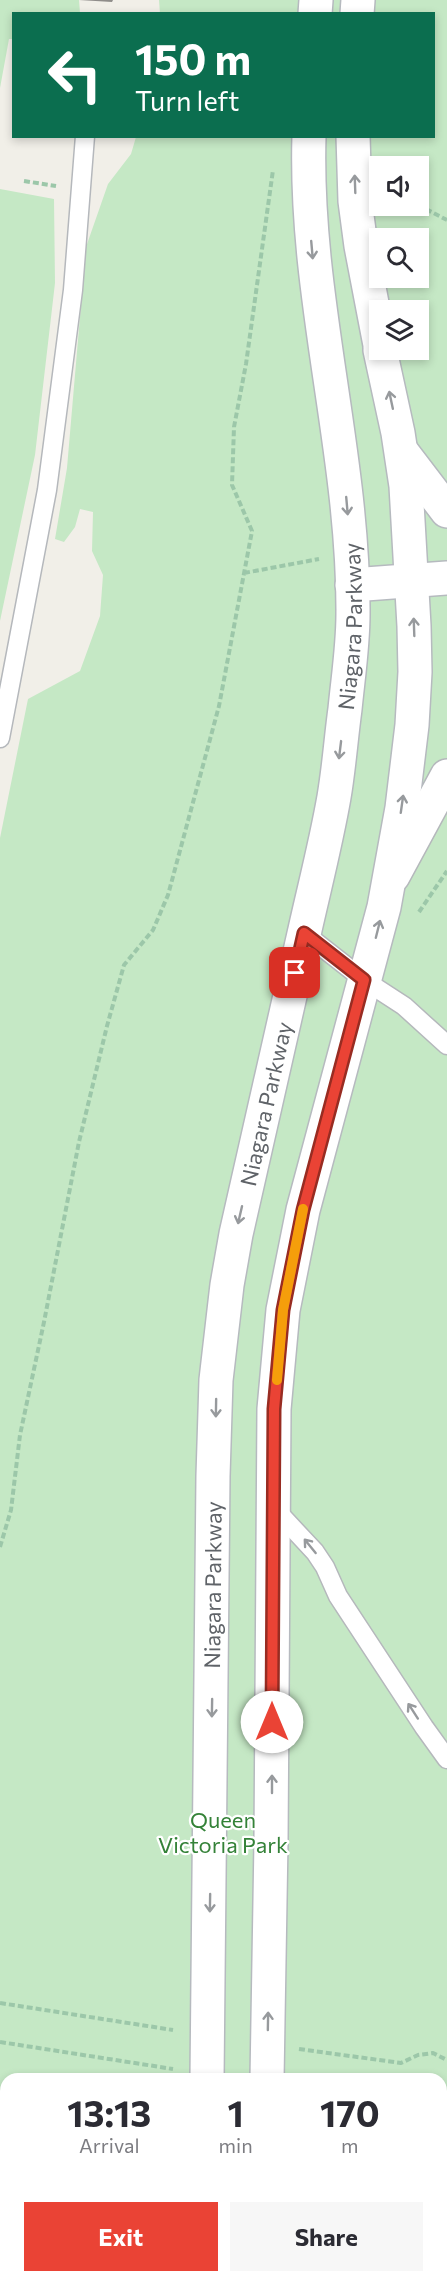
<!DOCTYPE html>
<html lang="en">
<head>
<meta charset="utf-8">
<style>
  :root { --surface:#fff; --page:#f7f7f7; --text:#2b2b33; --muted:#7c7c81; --accent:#ea4335 }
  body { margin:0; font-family:Commissioner,sans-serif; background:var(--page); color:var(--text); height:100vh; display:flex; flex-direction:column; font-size:22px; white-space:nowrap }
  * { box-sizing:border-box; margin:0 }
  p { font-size:20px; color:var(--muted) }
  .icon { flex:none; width:33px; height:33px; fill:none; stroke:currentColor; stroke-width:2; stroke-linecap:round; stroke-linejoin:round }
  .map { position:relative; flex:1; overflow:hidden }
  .panel { position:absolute; left:0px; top:2073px; width:447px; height:210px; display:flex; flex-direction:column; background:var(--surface); border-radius:18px 18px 0 0; box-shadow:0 3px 9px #0003 }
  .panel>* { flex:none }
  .banner { position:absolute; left:12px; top:12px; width:423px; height:126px; border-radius:0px; box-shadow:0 3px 9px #0003; background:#0b6e4f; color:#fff; overflow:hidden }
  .fabs { position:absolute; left:369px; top:156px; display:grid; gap:12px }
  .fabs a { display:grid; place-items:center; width:60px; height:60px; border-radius:0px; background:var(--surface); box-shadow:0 3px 9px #0003; font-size:30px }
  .pin { position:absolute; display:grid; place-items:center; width:51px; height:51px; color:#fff; margin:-26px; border-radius:12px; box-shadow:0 3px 9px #0006 }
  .me { position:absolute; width:66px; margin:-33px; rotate:0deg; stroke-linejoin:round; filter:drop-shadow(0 0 4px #0008) }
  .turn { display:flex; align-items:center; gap:21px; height:126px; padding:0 24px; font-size:27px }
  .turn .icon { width:78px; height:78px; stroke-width:2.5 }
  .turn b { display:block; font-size:42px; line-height:51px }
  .eta { display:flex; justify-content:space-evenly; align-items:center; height:102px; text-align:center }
  .eta b { font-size:36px; font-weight:700; line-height:42px }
  .cta { display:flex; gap:12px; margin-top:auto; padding:12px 24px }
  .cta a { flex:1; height:69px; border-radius:0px; background:var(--accent); color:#fff; font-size:24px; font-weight:700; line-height:69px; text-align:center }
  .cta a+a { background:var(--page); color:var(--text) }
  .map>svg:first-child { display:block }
</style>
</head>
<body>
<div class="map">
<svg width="447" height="2283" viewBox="0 0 447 2283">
  <rect width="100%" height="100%" fill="#f1efe8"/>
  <path fill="#c5e8c5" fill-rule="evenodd" d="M0,0H79L80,13L14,14L13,39H9L0,88Z
    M159,0H447V2283H0V838L28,699L80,671L100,616L103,575L92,551L93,512L80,509L75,527L64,542L55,539L67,468L86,247L108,184L131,154L136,137L434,136V14H160ZM380,166H418V206H380ZM380,238H418V278H380ZM380,310H418V350H380ZM6,2079H441V2277H6Z
    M0,189L54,199L55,283L35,455L0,621Z"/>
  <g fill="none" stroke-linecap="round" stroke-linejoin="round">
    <defs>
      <path id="service" d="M0,738L47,490L73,290L85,136
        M304,933L364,980L404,1006L447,1045
        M274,1508L315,1552L325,1567L338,1596L424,1727L447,1759"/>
      <path id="tertiary" d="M393,876L447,776"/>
      <g id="secondary">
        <path d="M315,14L316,0"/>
        <path d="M357,14L358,0"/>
        <path d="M353,136L355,201L361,246L380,345"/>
        <path d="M402,452L447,511"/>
        <path d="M352,585L447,578"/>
        <path id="s1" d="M207,2079L213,1476L216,1380L227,1285L236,1234C258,1134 281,1034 304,934C314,889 326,843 334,797C339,768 341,738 345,709C348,678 353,646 353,614C354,453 304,297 309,136"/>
        <path d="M267,2079L271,1841L274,1409L283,1310L303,1210L384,907L402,808L412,725L415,672L414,626L406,486L398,433L380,350"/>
        <path d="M198,2283L199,2277"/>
        <path d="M258,2283L259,2277"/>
      </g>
    </defs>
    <use href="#service" stroke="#b5b8bc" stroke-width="21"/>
    <use href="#tertiary" stroke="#b5b8bc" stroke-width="36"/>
    <use href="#secondary" stroke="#b6babf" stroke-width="36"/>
    <path stroke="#9cc7a9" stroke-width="4" stroke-dasharray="6 3" stroke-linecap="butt" d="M24,181L56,186
      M418,205L447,220
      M244,573L319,559
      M419,912L447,871
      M0,1547L11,1510L20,1435L44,1322L79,1142L107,1026L124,965L153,930L168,895L219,706L252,531L232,485L234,427L246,364L273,170
      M0,2003L173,2030
      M0,2042L173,2069
      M299,2049L401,2063L418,2055L433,2053L447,2060
      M441,2119L447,2117"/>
    <use href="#service" stroke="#fff" stroke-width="18"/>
    <use href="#tertiary" stroke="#fff" stroke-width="33"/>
    <use href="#secondary" stroke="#fff" stroke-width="33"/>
  </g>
  <path fill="#8f8d8a" d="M79,0H113L112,2Z"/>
  <defs><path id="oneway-shaft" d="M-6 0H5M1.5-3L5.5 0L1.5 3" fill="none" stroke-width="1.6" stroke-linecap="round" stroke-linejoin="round" transform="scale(1.5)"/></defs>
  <g stroke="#979a9d">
    <use href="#oneway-shaft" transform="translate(355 184) rotate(-92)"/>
    <use href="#oneway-shaft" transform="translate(312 250) rotate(85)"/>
    <use href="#oneway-shaft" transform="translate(391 400) rotate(-102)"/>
    <use href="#oneway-shaft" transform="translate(347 506) rotate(85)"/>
    <use href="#oneway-shaft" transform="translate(414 627) rotate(-92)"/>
    <use href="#oneway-shaft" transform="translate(340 750) rotate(97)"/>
    <use href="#oneway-shaft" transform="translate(402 804) rotate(-82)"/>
    <use href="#oneway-shaft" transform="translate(378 929) rotate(-76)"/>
    <use href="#oneway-shaft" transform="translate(240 1215) rotate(103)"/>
    <use href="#oneway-shaft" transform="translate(216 1408) rotate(91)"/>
    <use href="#oneway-shaft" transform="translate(310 1546) rotate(-129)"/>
    <use href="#oneway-shaft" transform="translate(212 1708) rotate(91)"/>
    <use href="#oneway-shaft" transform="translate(413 1711) rotate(-123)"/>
    <use href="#oneway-shaft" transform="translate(272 1784) rotate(-90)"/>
    <use href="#oneway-shaft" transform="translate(210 1903) rotate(91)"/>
    <use href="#oneway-shaft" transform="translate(268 2021) rotate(-89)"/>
  </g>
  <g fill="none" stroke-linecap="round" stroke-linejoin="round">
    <defs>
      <path id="route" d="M272,1722L274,1409L283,1310L303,1210L364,980L304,933L295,973"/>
    </defs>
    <use href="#route" stroke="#982c22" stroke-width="15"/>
    <use href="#route" stroke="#ea4335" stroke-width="10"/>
    <path stroke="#f59e0b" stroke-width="10" d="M277,1380L283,1310L303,1209"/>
  </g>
  <g text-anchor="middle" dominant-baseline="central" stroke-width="4.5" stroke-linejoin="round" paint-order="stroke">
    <g font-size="22" fill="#5f6368" stroke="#fff">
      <text stroke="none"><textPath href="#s1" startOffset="1466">Niagara Parkway</textPath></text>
      <text stroke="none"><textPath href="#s1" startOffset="980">Niagara Parkway</textPath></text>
      <text stroke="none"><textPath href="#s1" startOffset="494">Niagara Parkway</textPath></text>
    </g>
    <g font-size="22" fill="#348238" stroke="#fff">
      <text x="223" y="1819">Queen<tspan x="223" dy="25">Victoria Park</tspan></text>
    </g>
  </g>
</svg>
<div class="fabs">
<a><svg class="icon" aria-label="sound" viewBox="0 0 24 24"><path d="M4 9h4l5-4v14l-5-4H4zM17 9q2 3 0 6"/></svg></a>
<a><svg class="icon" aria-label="search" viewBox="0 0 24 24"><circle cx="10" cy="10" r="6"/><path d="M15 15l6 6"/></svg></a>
<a><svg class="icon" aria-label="layers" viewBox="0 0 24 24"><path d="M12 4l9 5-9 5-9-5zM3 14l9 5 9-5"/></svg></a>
</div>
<div class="pin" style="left:295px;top:973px;background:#d93025"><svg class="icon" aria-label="arrive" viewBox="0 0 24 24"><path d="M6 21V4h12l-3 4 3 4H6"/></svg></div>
<svg class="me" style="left:272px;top:1722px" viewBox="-20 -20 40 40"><circle r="19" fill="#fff"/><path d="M0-13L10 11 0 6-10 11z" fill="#ea4335"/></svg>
<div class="banner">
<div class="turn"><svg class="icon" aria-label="left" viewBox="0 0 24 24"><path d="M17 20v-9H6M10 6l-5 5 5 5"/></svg><div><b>150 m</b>Turn left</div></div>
</div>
<section class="panel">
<div class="eta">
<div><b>13:13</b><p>Arrival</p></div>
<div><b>1</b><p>min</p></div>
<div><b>170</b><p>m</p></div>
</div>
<div class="cta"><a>Exit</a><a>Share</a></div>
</section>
</div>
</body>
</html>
